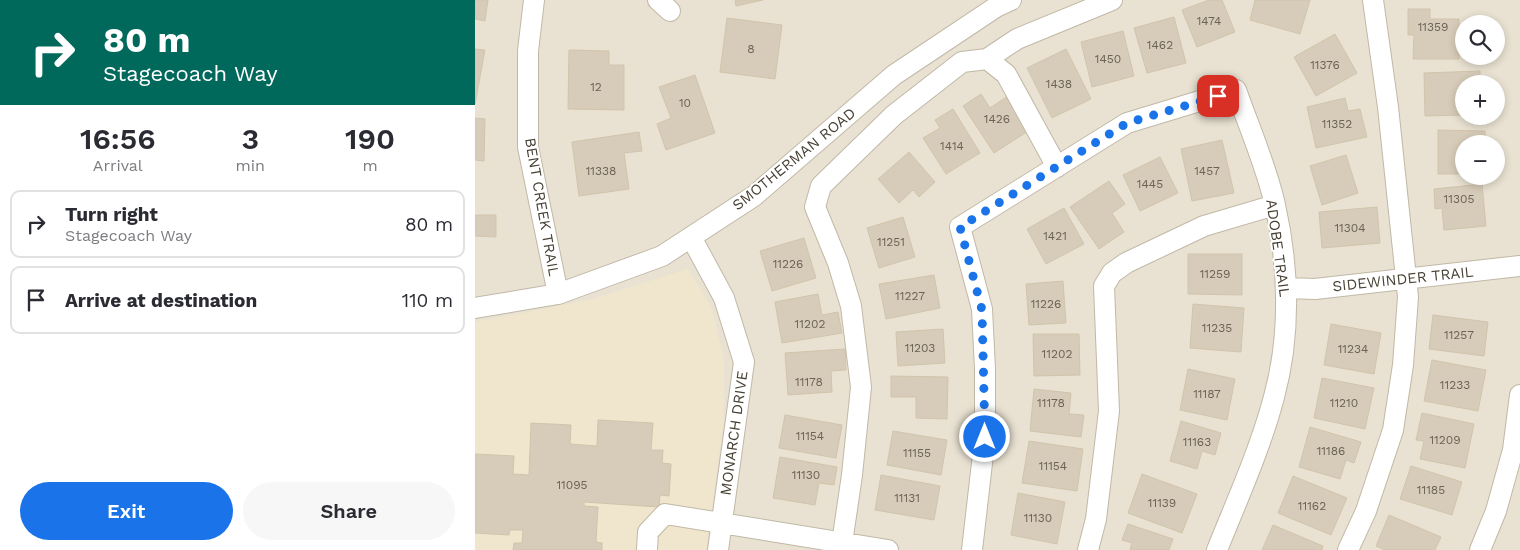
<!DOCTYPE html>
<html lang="en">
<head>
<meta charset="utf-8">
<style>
  :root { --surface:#fff; --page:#f7f7f7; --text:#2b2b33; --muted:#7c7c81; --line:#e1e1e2; --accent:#1a73e8 }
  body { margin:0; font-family:"Work Sans",sans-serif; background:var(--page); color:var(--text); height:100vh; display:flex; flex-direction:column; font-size:19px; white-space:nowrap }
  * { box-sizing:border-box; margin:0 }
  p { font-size:16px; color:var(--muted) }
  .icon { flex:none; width:28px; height:28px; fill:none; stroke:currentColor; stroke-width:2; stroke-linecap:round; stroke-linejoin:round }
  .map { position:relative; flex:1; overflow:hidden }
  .side { display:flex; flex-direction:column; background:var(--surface); width:475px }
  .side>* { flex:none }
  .guide { background:#00695c; color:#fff; overflow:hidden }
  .controls { position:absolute; left:980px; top:15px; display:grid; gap:10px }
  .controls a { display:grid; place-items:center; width:50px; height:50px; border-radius:50%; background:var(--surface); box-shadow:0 2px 8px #0003; font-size:25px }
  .pin { position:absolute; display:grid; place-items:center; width:42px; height:42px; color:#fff; margin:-21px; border-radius:10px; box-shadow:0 2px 8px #0006 }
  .me { position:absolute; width:55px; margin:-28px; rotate:0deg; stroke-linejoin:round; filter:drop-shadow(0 0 4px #0008) }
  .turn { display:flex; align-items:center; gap:18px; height:105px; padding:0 20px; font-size:22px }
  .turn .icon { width:65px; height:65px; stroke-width:2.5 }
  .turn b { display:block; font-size:35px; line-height:42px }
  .eta { display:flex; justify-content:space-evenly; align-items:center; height:85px; text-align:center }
  .eta b { font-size:30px; font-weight:600; line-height:35px }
  .button { display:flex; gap:10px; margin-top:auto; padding:10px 20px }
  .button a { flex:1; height:58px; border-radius:30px; background:var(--accent); color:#fff; font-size:20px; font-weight:600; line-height:58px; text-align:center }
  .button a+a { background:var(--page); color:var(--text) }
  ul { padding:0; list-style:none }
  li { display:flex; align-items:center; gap:15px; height:68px; margin:0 10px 8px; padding:0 10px; border:2px solid var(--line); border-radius:10px }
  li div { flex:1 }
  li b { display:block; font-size:19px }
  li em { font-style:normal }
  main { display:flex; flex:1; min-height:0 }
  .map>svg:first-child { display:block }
</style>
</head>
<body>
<main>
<section class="side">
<div class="guide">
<div class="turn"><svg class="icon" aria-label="right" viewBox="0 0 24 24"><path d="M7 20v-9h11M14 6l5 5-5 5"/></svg><div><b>80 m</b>Stagecoach Way</div></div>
</div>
<div class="eta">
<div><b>16:56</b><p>Arrival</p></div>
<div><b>3</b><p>min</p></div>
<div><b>190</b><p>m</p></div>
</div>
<ul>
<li><svg class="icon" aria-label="right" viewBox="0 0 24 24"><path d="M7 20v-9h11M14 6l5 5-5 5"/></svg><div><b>Turn right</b><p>Stagecoach Way</p></div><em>80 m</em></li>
<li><svg class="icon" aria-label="arrive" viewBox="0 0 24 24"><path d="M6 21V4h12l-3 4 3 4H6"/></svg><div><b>Arrive at destination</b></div><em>110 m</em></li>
</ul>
<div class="button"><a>Exit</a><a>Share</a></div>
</section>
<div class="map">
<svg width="1045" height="550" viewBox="0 0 1045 550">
  <rect width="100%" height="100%" fill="#f4f0e5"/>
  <path fill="#e9e2d2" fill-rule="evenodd" d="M0,0H1045V550H0ZM989,24H1021V56H989ZM989,84H1021V116H989ZM989,144H1021V176H989Z"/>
  <path fill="#efe6cd" d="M213,269L236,306L249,358V418L231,550H0V322L114,300Z"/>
  <path fill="#d7ccb9" stroke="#d2c4ab" d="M0,0H13L10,21L0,19Z
    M260,0H288L261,6Z
    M734,0H747L760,32L722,47L707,10Z
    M780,0H835L825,34L775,20Z
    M933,9H955V19H984V59H938L939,35H933Z
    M699,17L711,63L672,73L659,28Z
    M252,18L307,25L300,79L245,72Z
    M648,31L659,76L617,87L606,42Z
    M860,34L882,73L841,96L819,57Z
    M0,49L10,50L0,104Z
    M591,49L616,99L577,118L552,68Z
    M94,50L134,51V65H149V110L93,109Z
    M1005,71V84H989V115L950,116L949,73Z
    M220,75L240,133L191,150L182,124L196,118L184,87Z
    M506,94L515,108L533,96L555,130L519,153L488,106Z
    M870,98L873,111L885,109L892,137L841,148L832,107Z
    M478,109L505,153L471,174L448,138L465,128L460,120Z
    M0,118L10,119L9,161L0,160Z
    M963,130L1010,131V144H989V174H963Z
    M164,132L167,151L149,153L154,189L104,196L97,142Z
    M747,140L759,193L717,201L706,149Z
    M434,152L460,182L444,197L438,190L424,203L403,179Z
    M871,155L883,193L847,205L835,166Z
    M685,157L703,193L665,211L648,175Z
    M634,181L650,204L637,213L649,232L624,249L595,207Z
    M1007,184L1011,226L969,230L967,208L960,209L959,189Z
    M902,207L905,243L847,248L844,212Z
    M589,208L609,244L571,264L552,229Z
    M0,215H21V237L0,236Z
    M428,217L440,257L404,268L392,228Z
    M329,238L341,278L297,291L285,251Z
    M713,254H767V295L713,294Z
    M459,275L465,308L411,319L404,284Z
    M588,281L591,323L554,325L551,284Z
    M343,294L347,315L363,312L367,333L307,343L300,302Z
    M718,304L769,308L766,352L715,348Z
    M958,315L1013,322L1009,356L954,349Z
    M856,324L906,333L899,374L849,365Z
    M468,329L470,363L423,366L421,332Z
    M558,334H604L605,375L559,376Z
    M370,349L371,370L356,371L357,392L313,395L310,353Z
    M957,360L1011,370L1003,411L949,401Z
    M713,369L760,379L752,420L705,410Z
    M416,376L473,377L472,419L441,418V397H416Z
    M847,378L899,388L890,429L839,418Z
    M559,389L596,393L594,414L609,415L606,437L555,431Z
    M947,413L999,424L990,468L945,459L949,441L941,440Z
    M310,415L367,425L361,458L304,448Z
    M123,420L178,423L176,450H188L187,463L196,464L194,496L185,495L184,507L109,502V506L123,507L121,542L127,543V550H38L39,543H47L48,530H35L34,535L0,533V454L39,456L38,474L54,475L56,423L96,425L95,444L122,446Z
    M706,421L746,433L740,455L727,451L722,469L695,461Z
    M835,427L886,442L879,463L871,460L865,479L824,467Z
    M418,431L472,440L466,475L412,465Z
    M554,441L608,449L602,491L547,483Z
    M305,457L362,467L359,485L344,483L340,505L298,498Z
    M936,466L987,482L977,515L925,499Z
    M667,474L722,494L707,533L653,513Z
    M406,475L465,486L459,520L400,510Z
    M818,476L872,498L856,535L803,513Z
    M543,493L590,502L582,544L536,535Z
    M914,515L966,537L960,550H910L901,546Z
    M653,524L698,539L694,550H655L657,543L647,540Z
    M798,525L848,546L847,550H787Z"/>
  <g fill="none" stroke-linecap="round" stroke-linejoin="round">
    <defs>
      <path id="minor" d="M59,0L53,51V147L83,294
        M183,0L195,11
        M512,59L542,39L637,0
        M216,237L249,298L269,362L243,550
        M812,288L840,289L1045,266
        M0,308L83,294L187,256L279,196L419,75L521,7L536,0
        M367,543L377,475L386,387L376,306L363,263L340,207L346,186L419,115L487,62L512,59L531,74L582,167
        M172,550L173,532L190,514L413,550
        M497,550L510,437V369L507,309L485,227L652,123L761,90C774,127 792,168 800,205C814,267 816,335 799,397C785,450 762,500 742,550
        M613,550L621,519L634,411L629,286L637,273L651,263L729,226L800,205
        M873,550L891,511L918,430L928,365L933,297L913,107L898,0
        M1005,550L1021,511L1038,450L1045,395"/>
    </defs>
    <use href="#minor" stroke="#c1b8a6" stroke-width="22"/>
    <use href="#minor" stroke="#fff" stroke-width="20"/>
  </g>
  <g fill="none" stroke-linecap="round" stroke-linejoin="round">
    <path stroke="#1a73e8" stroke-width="9" stroke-dasharray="0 16.2" d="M510,437L507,310L485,227L652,123L743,96"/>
  </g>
  <g text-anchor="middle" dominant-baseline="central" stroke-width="4" stroke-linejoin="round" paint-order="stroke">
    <g font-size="12" fill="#6b6355">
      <text x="734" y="21">1474</text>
      <text x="958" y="27">11359</text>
      <text x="685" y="45">1462</text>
      <text x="276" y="49">8</text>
      <text x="633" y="59">1450</text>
      <text x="850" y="65">11376</text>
      <text x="584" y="84">1438</text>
      <text x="121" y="87">12</text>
      <text x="210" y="103">10</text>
      <text x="522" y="119">1426</text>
      <text x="862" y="124">11352</text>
      <text x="477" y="146">1414</text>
      <text x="126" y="171">11338</text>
      <text x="732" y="171">1457</text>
      <text x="675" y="184">1445</text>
      <text x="984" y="199">11305</text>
      <text x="875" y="228">11304</text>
      <text x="580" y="236">1421</text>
      <text x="416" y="242">11251</text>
      <text x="313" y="264">11226</text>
      <text x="740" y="274">11259</text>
      <text x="435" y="296">11227</text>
      <text x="571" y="304">11226</text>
      <text x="335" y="324">11202</text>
      <text x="742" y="328">11235</text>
      <text x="984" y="335">11257</text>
      <text x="445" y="348">11203</text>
      <text x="878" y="349">11234</text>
      <text x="582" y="354">11202</text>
      <text x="334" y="382">11178</text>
      <text x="980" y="385">11233</text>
      <text x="732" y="394">11187</text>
      <text x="576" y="403">11178</text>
      <text x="869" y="403">11210</text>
      <text x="335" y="436">11154</text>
      <text x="970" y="440">11209</text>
      <text x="722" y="442">11163</text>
      <text x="856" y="451">11186</text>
      <text x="442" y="453">11155</text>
      <text x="578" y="466">11154</text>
      <text x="331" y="475">11130</text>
      <text x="97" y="485">11095</text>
      <text x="956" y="490">11185</text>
      <text x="432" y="498">11131</text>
      <text x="687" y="503">11139</text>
      <text x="837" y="506">11162</text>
      <text x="563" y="518">11130</text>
    </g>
    <g font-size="15" fill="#474034" stroke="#fff">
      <text transform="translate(319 159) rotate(-39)">SMOTHERMAN ROAD</text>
      <text transform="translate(67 207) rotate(80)">BENT CREEK TRAIL</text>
      <text transform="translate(803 248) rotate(82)">ADOBE TRAIL</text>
      <text transform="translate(928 279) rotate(-6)">SIDEWINDER TRAIL</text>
      <text transform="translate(259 433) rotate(-82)">MONARCH DRIVE</text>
    </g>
  </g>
</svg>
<div class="controls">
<a><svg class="icon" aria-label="search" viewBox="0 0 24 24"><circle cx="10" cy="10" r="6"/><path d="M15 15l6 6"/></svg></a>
<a>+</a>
<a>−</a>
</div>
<div class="pin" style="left:743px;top:96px;background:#d93025"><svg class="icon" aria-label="arrive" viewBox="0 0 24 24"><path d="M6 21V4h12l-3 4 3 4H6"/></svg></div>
<svg class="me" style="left:510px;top:437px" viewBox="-20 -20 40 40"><circle r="17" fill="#1a73e8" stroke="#fff" stroke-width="3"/><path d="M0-11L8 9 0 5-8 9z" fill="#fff"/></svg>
</div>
</main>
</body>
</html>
